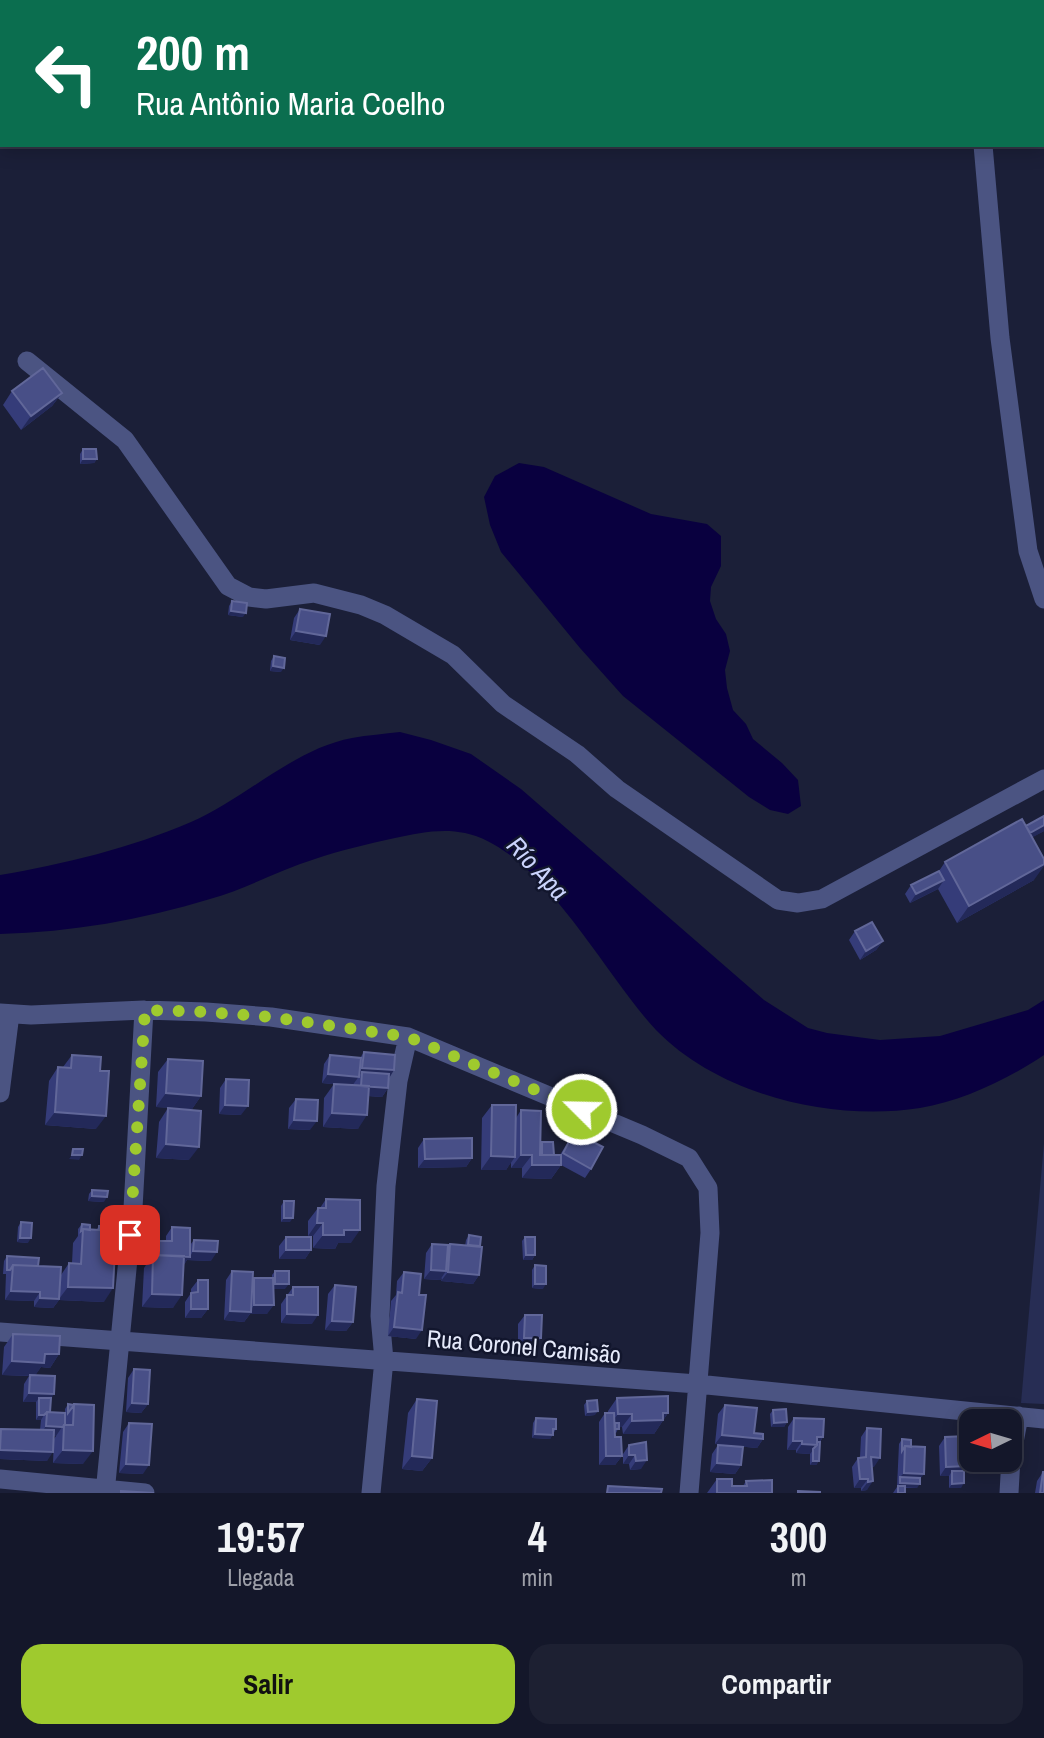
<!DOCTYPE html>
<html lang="es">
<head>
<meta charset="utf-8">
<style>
  :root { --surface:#14172a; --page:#1d2032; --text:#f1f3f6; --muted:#9d9fa8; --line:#333647; --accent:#9fca2e }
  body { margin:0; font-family:"Archivo Narrow",sans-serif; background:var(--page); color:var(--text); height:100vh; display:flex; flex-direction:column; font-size:26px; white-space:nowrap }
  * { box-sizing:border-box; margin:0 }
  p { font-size:23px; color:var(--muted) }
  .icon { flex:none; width:38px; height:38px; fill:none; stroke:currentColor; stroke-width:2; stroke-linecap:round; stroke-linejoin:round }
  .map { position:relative; height:1493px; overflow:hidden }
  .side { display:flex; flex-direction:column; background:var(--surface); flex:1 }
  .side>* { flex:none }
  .banner { position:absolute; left:0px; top:0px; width:1045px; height:147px; box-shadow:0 4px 18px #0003,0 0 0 2px var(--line); background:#0b6e4f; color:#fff; overflow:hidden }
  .needle { width:46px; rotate:265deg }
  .fabs { position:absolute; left:959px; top:1409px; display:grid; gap:14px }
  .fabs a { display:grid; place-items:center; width:63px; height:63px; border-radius:14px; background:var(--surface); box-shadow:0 4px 18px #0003,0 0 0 2px var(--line); font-size:35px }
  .pin { position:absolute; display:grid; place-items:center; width:60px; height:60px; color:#fff; margin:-30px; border-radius:14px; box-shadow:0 4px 10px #0006 }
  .me { position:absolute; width:77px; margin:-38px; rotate:293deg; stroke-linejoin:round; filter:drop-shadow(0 0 5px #0008) }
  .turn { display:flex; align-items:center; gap:24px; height:147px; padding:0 21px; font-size:32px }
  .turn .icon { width:91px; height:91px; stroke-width:2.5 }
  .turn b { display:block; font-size:49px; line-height:60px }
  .eta { display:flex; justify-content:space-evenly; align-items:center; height:119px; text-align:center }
  .eta b { font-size:42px; font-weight:700; line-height:49px }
  .primary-button { display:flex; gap:14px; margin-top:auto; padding:14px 21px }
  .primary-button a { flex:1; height:80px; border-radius:21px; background:var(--accent); color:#111; font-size:28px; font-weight:700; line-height:80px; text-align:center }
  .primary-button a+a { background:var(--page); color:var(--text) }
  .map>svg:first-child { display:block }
</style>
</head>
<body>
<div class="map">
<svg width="1044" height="1493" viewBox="0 0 1044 1493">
  <rect width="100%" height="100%" fill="#1b1f38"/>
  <path fill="#272d54" d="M1044,1143V1404L1021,1403Z"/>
  <path fill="#09003f" d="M519,463L544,467L651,514L707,524L721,536V566L711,587L710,601L716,619L726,634L730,651L725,670L727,688L733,710L746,724L753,739L782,763L798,780L801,806L788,814L770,810L749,797L623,696L580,648L501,552L490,525L484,497L495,476Z
    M400,732L431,740L471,754L521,789L764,1000L808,1028L827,1033L880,1040L940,1036L1028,1010L1044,1000V1055C1008,1079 963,1101 920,1108C832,1122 719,1095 656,1030C605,976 541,849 465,833C442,828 418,833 395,838C368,844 341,850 315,859C279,870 246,889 210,899C141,920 72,932 0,934V875C64,864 131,848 191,822C245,799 293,749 352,738C368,735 384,734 400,732Z"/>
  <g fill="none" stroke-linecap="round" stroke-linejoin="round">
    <path stroke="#4b5482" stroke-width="19" d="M969,0V2
      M983,145L1000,338L1028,551L1044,599
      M27,361L125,440L228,586L249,597L266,599L314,593L361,605L385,615L453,655L503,704L577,754L617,789L778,900L798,903L822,899L1044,779
      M0,1013L31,1015L144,1010L206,1012L271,1017L408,1037L642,1135L689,1158L708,1188L710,1233L689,1493
      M0,1093L10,1014
      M0,1332L697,1384L1044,1419
      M0,1479L145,1493
      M105,1493L133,1208L144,1010
      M371,1493L384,1360L380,1316L386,1186L398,1081L408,1037
      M1009,1493L1011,1458L1019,1416"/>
  </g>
  <path fill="#353c79" d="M12,391L62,393L52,406L21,430L3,405Z
    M83,449L97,459L94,463L80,464V454Z
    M232,601L243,617L228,615L229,606Z
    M300,609L320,645L290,640L294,618Z
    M274,656L281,672L270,671L271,661Z
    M1044,816V831L1032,837L1034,880L957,923L938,889L910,903L905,894L911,885L939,871L945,862L1026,826Z
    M855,931L883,941L876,950L860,960L849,940Z
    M364,1052L389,1078L388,1088L382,1097L368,1096L358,1129L323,1127L324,1098L334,1084L342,1085L322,1083L324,1064L330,1055L360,1058Z
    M72,1055L96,1129L45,1125L49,1081L58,1067H63Z
    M168,1059L201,1096L192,1109L156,1107L158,1072Z
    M226,1079L241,1115L219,1114L220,1088Z
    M296,1099L310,1130L288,1129L289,1108Z
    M492,1105L516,1118L521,1110L540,1145L542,1142L554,1155H560L574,1132L591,1169L585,1178L561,1165L551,1179L522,1178V1168H511V1162L506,1170H481L482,1118Z
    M168,1108L189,1160L156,1158L159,1122Z
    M424,1139L472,1158L466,1167L418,1168V1148Z
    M92,1190L104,1202L88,1201L89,1194Z
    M326,1199L351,1243H338L335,1249L313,1248V1236H308V1221L318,1208H320Z
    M284,1201L290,1222H281V1206Z
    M21,1222L28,1243L17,1242L18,1227Z
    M82,1224L90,1230H96L99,1226L104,1302L59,1300L53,1308L34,1307V1301L5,1300L6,1274H3L4,1261L7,1256L61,1275L69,1263H72L73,1243L78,1236V1229Z
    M172,1227L190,1245L194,1240L211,1261L187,1260L183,1266L173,1308L142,1307L144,1268L146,1265H144L145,1250L151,1241H166V1236Z
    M469,1235L480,1246L479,1275L473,1284L441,1281L442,1278L440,1280L424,1279L426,1253L432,1244L448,1248L450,1244L465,1246L466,1240Z
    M286,1237L311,1250L305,1259H279V1246Z
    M525,1237L535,1255L532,1260H523L522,1241Z
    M535,1265L543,1289L532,1288V1270Z
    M232,1271L253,1280L254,1278H272V1275L275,1271L285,1289H274L267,1314H250L244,1322L224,1320L226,1280Z
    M404,1272L419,1295L416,1339L388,1336L391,1301L396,1295L397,1281Z
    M198,1280L208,1309L201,1318H185V1302L191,1293V1289Z
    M335,1285L353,1322L346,1331L325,1330L328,1294Z
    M293,1287L312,1324L281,1323V1304Z
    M525,1315L535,1347H518V1324Z
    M13,1334L59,1354L50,1368L41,1367L35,1375L51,1398L50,1412L65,1413V1409L68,1404L94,1405L83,1464L53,1463L54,1439L56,1436H54L47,1461L0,1459L1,1429L40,1430L41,1420H36V1402H23L24,1384L29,1376L2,1375L4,1347Z
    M134,1369L148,1404L141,1413L126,1412L128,1378Z
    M617,1398L668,1413L654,1434H623L622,1427H619L616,1433H615V1437L622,1456L615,1465H599V1422L605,1413H608V1411Z
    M417,1399L432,1458L422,1471L402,1469L408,1413Z
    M587,1401L595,1415L585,1416L584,1405Z
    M725,1405L754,1433L763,1439L757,1448L715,1444L718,1414Z
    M773,1410L787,1422L784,1427H771L770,1414Z
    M536,1418L556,1429L550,1439L532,1438L533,1423Z
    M794,1418L823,1437L820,1442L819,1461L816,1465H810V1454L796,1453V1450H787L788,1427Z
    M129,1423L143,1474L119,1473L123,1432Z
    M867,1428L874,1467H872L867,1490L861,1491V1488H854L852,1467L858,1458L860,1457L861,1437Z
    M945,1437L964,1471L961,1488H949V1476H940L939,1446Z
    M902,1439L911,1447L920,1478L917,1488H905L898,1493H893L897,1487L899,1444Z
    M646,1442L641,1469L630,1470L629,1464H623V1454L629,1445Z
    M718,1445L741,1465L735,1474L710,1472L712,1454Z
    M1043,1472L1044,1493H1035L1037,1481Z
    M717,1479L732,1486H743L746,1481L772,1493H707Z"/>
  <path fill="#232959" d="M62,393L52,406L21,430L31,416Z
    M83,459H97L94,463L80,464Z
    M231,611L246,613L243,617L228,615Z
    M296,631L326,636L320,645L290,640Z
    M273,666L284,668L281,672L270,671Z
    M1044,825V831L1017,846L1023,837Z
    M1044,864V866L1034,880L957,923L969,906Z
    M944,880L938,889L910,903L916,894Z
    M883,941L876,950L860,960L866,951Z
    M362,1068L394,1070L388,1080L362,1072L352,1086L322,1083L328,1074L356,1077Z
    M361,1086L388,1088L382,1097L355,1095Z
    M166,1093L201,1096L192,1109L156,1107Z
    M225,1105L248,1106L241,1115L219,1114Z
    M55,1112L106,1116L96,1129L45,1125Z
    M332,1113L367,1115L358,1129L323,1127Z
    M294,1120L317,1121L310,1130L288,1129Z
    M166,1144L199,1147L189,1160L156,1158Z
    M72,1155H82L79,1160L69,1159Z
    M521,1155H532L522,1168H511Z
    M491,1156L515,1157L506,1170H481Z
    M472,1158L466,1167L418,1168L425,1159Z
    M532,1165H561L551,1179L522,1178Z
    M92,1196L107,1197L104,1202L88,1201Z
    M284,1218H293L290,1222H281Z
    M317,1223H323L313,1236H308Z
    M344,1230H360L351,1243H338L335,1249L313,1248L323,1235Z
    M20,1238H31L28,1243L17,1242Z
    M286,1250H311L305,1259H279Z
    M193,1251L217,1252L211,1261L187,1260L183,1266L153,1256L190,1257Z
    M526,1255H535L532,1260H523Z
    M151,1256H152L146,1265H144Z
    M431,1270L446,1271L440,1280L424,1279Z
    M448,1272L479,1275L473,1284L441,1281Z
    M275,1284H289L285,1289H272Z
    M535,1284H546L543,1289L532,1288Z
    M68,1287L113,1288L104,1302L59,1300L53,1308L34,1307L40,1298L59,1299Z
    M11,1291L40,1292L34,1301L5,1300Z
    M152,1294L182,1295L173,1308L142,1307Z
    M254,1305H274L267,1314H250L244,1322L224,1320L230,1311L249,1312Z
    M191,1309H208L201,1318H185Z
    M287,1314L318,1315L312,1324L281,1323Z
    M332,1321L353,1322L346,1331L325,1330Z
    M394,1327L422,1330L416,1339L388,1336Z
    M524,1338H541L535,1347H518Z
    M45,1354H59L50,1368L41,1367L35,1376L2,1375L12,1361Z
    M29,1393L54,1394L48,1403L39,1398L36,1402H23Z
    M132,1403L148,1404L141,1413L126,1412Z
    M598,1411L595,1415L585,1416L588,1412Z
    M663,1413H668L654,1434H623L632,1421Z
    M618,1414H632L622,1427L611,1428V1423Z
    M39,1415H44L41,1420H36Z
    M787,1422L784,1427H771L774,1423Z
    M46,1426L62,1427L56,1436L40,1435Z
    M535,1434L553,1435L550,1439L532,1438Z
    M722,1435L763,1439L757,1448L715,1444Z
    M817,1437H823L810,1454L796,1453L802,1444Z
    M793,1441H802L796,1450H787Z
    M0,1450L53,1452L47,1461L0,1459Z
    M63,1450L93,1451L83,1464L53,1463Z
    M629,1455H635L629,1464H623Z
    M412,1456L432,1458L422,1471L402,1469Z
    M606,1456H622L615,1465H599Z
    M871,1457L880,1458L874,1467L865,1466Z
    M647,1460L641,1469L630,1470L636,1461Z
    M813,1461H819L816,1465H810Z
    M717,1463L741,1465L735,1474L710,1472Z
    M126,1464L149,1465L143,1474L119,1473Z
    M967,1466L961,1475L952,1471L949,1476H940L946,1467Z
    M904,1473L924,1474L917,1483L900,1477Z
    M860,1479H868L861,1488H854Z
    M873,1481L867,1490L861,1491L868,1482Z
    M900,1483L920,1484L917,1488L897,1487Z
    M964,1483L961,1488H949L952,1484Z"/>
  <path fill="#484f87" stroke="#616799" stroke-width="2" d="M43,368L62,393L31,416L12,391Z
    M83,449H96L97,459H83Z
    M232,601L247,603L246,613L231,611Z
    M300,609L330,614L326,636L296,631Z
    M274,656L285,658L284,668L273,666Z
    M1044,816V825L1030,833L1026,826Z
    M1022,819L1044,859V864L969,906L945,862Z
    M939,871L944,880L916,894L911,885Z
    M872,922L883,941L866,951L855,931Z
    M364,1052L395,1055L394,1070L362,1068Z
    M72,1055L101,1057L100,1071H109L106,1116L55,1112L58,1067L71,1068Z
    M330,1055L361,1058L359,1077L328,1074Z
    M168,1059L203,1061L201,1096L166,1093Z
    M362,1072L389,1074L388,1088L361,1086Z
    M226,1079L249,1080L248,1106L225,1105Z
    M334,1084L369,1086L367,1115L332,1113Z
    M296,1099L318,1100L317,1121L294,1120Z
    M492,1105H516L515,1157L491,1156Z
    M168,1108L201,1111L199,1147L166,1144Z
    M521,1110L541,1111L540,1155H561V1165H532V1155H521Z
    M574,1132L603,1147L591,1169L563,1153Z
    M472,1138V1158L425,1159L424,1139Z
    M542,1142H553L554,1155H542Z
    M73,1149H83L82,1155H72Z
    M92,1190L108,1191L107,1197L92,1196Z
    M326,1199L360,1200V1230H344V1235H323V1223H317L318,1208H326Z
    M284,1201H294L293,1218H284Z
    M21,1222L32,1223L31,1238H20Z
    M82,1224L90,1225V1230L83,1229L81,1231Z
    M99,1226L115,1227V1231L99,1230Z
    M172,1227L190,1228V1257L153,1255L151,1256V1241H172Z
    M83,1229L116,1231L113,1288L68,1287L69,1263L81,1264Z
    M469,1235L481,1237L480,1246L468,1245Z
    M286,1237H311V1250H286Z
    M525,1237H535V1255H526Z
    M194,1240L218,1241L217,1252L193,1251Z
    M432,1244L448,1245L446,1271L431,1270Z
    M450,1244L482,1247L479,1275L448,1272Z
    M153,1255L184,1256L182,1295L152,1294Z
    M7,1256L39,1258L38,1266L13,1265L10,1270H7Z
    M13,1265L61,1267L59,1299L40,1298V1292L11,1291Z
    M535,1265L546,1266V1284H535Z
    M232,1271L253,1272L251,1312L230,1311Z
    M275,1271H289V1284H275Z
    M404,1272L421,1274L419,1295H426L422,1330L394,1327L398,1292L402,1293Z
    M254,1278H273L274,1305H254Z
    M198,1280H208V1309H191V1293L198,1292Z
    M335,1285L356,1287L353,1322L332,1321Z
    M293,1287H318V1315L287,1314V1295H293Z
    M525,1315H542L541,1338H524Z
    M13,1334L60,1336L59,1354H45L44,1363L12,1361Z
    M134,1369L150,1370L148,1404L132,1403Z
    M30,1375L55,1376L54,1394L29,1393Z
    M668,1396V1413H663V1420L632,1421V1414H618L617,1398Z
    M39,1398H51L50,1412H47L44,1415H39Z
    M417,1399L437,1401L432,1458L412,1456Z
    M597,1400L598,1411L588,1412L587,1401Z
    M68,1404L74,1405L68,1413Z
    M74,1404L94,1405L93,1451L63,1450L64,1425H73Z
    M725,1405L757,1408L754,1433L763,1434V1439L722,1435Z
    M786,1409L787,1422L774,1423L773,1410Z
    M47,1412L65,1413V1425L62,1427L46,1426Z
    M605,1413H614L615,1437H621L622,1456H606Z
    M536,1418L556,1419V1429H553V1435L535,1434Z
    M794,1418L824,1419L823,1437H817V1445L802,1444V1441H793Z
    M129,1423L152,1424L149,1465L126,1464Z
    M615,1423H619V1429H615Z
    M867,1428L881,1429L880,1458L871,1457L873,1481L868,1482V1479H860L858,1458L866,1457Z
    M1,1429L54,1430L53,1452L0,1450Z
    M967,1436V1466L946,1467L945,1437Z
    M902,1439L911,1440V1447L905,1446L902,1451Z
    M646,1442L647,1460L636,1461L635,1455H629V1445Z
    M817,1442H820L819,1461H813V1449L817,1445Z
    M718,1445L743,1447L741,1465L717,1463Z
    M905,1446L925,1447L924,1474L904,1473Z
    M952,1471H964V1483L952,1484Z
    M1043,1472H1044V1493H1040Z
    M900,1477L920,1478V1484L900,1483Z
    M717,1479H732V1486H747L746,1481L772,1480V1493H717Z
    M608,1486L662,1489L661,1493H607Z
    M898,1486H905V1493H898Z
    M121,1491L154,1493H121Z
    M798,1491L820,1492V1493H798Z"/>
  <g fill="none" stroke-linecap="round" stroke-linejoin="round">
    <path stroke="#9fca2e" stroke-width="12" stroke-dasharray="0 21.6" d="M130,1235L145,1010L206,1012L271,1017L408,1037L581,1109"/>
  </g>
  <g text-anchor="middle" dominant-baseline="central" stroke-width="5" stroke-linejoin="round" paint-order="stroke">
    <g font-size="24" fill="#e6eafb" stroke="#12162d">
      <text transform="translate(524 1346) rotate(5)">Rua Coronel Camisão</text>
    </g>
    <g font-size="26" font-style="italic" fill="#cbd4fc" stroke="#12162d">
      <text transform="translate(538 868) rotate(47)">Río Apa</text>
    </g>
  </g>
</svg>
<div class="fabs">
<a><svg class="needle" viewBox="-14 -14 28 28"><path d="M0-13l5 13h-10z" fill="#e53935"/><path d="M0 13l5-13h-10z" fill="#9d9fa8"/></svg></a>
</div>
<div class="pin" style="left:130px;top:1235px;background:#d93025"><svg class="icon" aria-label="arrive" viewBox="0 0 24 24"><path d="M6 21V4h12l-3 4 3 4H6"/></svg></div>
<svg class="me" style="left:581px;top:1109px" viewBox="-20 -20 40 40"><circle r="17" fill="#9fca2e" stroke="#fff" stroke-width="3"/><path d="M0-11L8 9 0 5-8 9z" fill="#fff"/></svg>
<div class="banner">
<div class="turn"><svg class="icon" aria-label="left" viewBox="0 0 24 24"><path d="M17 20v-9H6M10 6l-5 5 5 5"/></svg><div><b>200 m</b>Rua Antônio Maria Coelho</div></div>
</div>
</div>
<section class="side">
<div class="eta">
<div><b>19:57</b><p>Llegada</p></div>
<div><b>4</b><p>min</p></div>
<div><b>300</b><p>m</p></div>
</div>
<div class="primary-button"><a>Salir</a><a>Compartir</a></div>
</section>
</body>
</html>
